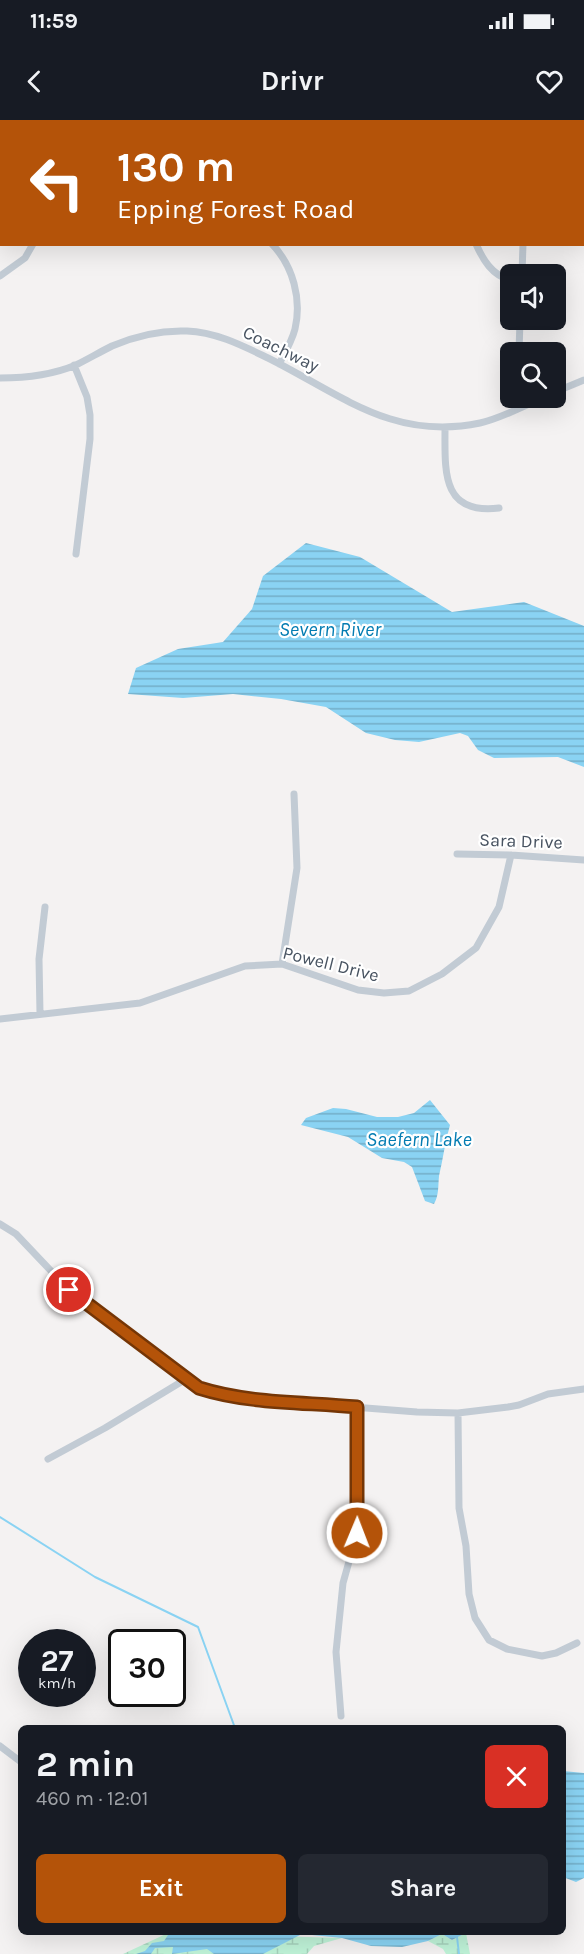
<!DOCTYPE html>
<html lang="en">
<head>
<meta charset="utf-8">
<style>
  :root { --surface:#171b24; --page:#242831; --text:#f1f3f6; --muted:#9ea1a6; --accent:#b45309 }
  body { margin:0; font-family:Karla,sans-serif; background:var(--page); color:var(--text); height:100vh; display:flex; flex-direction:column; font-size:22px; white-space:nowrap }
  * { box-sizing:border-box; margin:0 }
  p { font-size:20px; color:var(--muted) }
  .icon { flex:none; width:33px; height:33px; fill:none; stroke:currentColor; stroke-width:2; stroke-linecap:round; stroke-linejoin:round }
  .map { position:relative; flex:1; overflow:hidden }
  .details { position:absolute; left:18px; top:1605px; width:548px; height:210px; display:flex; flex-direction:column; background:var(--surface); border-radius:9px; box-shadow:0 6px 24px #0002 }
  .details>* { flex:none }
  .banner { position:absolute; left:0px; top:0px; width:585px; height:126px; box-shadow:0 6px 24px #0002; background:#b45309; color:#fff; overflow:hidden }
  .tools { position:absolute; left:500px; top:144px; display:grid; gap:12px }
  .tools a { display:grid; place-items:center; width:66px; height:66px; border-radius:9px; background:var(--surface); box-shadow:0 6px 24px #0002; font-size:30px }
  .speed { position:absolute; left:18px; top:1509px; display:flex; gap:12px; font-size:30px; font-weight:700; text-align:center }
  .speed>* { display:grid; place-content:center; width:78px; height:78px; border-radius:50%; background:var(--surface); box-shadow:0 6px 24px #0002; line-height:1 }
  .speed small { font-size:15px; font-weight:400 }
  .speed .limit { border:3px solid #111; border-radius:9px; background:#fff; color:#111 }
  .pin { position:absolute; display:grid; place-items:center; width:51px; height:51px; color:#fff; margin:-26px; border:3px solid #fff; border-radius:50%; box-shadow:0 2px 6px #0007 }
  .me { position:absolute; width:66px; margin:-33px; rotate:1deg; stroke-linejoin:round; filter:drop-shadow(0 0 4px #0008) }
  .turn { display:flex; align-items:center; gap:21px; height:126px; padding:0 18px; font-size:27px }
  .turn .icon { width:78px; height:78px; stroke-width:2.5 }
  .turn b { display:block; font-size:42px; line-height:51px }
  .round { display:grid; place-items:center; flex:none; width:63px; height:63px; border-radius:9px; background:var(--page) }
  .head { display:flex; align-items:center; justify-content:space-between; height:102px; padding:0 18px }
  h1 { font-size:36px; font-weight:700; line-height:45px }
  .primary-button { display:flex; gap:12px; margin-top:auto; padding:12px 18px }
  .primary-button a { flex:1; height:69px; border-radius:9px; background:var(--accent); color:#fff; font-size:24px; font-weight:700; line-height:69px; text-align:center }
  .primary-button a+a { background:var(--page); color:var(--text) }
  .status { display:flex; justify-content:space-between; align-items:center; height:42px; padding:0 30px; background:var(--surface); direction:ltr }
  .status svg { height:16px; fill:currentColor }
  header { display:flex; justify-content:space-between; align-items:center; height:78px; padding:0 18px; background:var(--surface); font-size:27px; font-weight:700 }
  .map>svg:first-child { display:block }
</style>
</head>
<body>
<div class="status"><b>11:59</b><svg viewBox="0 0 49 12"><path d="M0 12V9h3v3zM5 12V6h3v6zM10 12V3h3v9zM15 12V0h3v12zM26 1h20v11H26zM47 4h2v5h-2z"/></svg></div>
<header><svg class="icon" aria-label="back" viewBox="0 0 24 24"><path d="M15 5l-7 7 7 7"/></svg>Drivr<svg class="icon" aria-label="heart" viewBox="0 0 24 24"><path d="M12 20l-8-8c-3-5 5-10 8-4 3-6 11-1 8 4z"/></svg></header>
<div class="map">
<svg width="584" height="1834" viewBox="0 0 584 1834">
  <defs>
    <pattern id="wetland-marsh" width="20" height="14" patternUnits="userSpaceOnUse" patternTransform="scale(1.5)"><rect width="20" height="14" fill="#bff3d8"/><path d="M1 5h8M5 5V1M11 12h8M15 12V8" fill="none" stroke="#a6d2bc"/></pattern>
    <pattern id="water-rules" width="6" height="5" patternUnits="userSpaceOnUse" patternTransform="scale(1.5)"><rect width="6" height="5" fill="#8ad3f3"/><path d="M0 2.5h6" fill="none" stroke="#73aec8"/></pattern>
  </defs>
  <rect width="100%" height="100%" fill="#f4f2f2"/>
  <path fill="url(#wetland-marsh)" d="M168,1813L342,1818L314,1826L307,1834H123Z
    M466,1813L470,1834H446L443,1829L428,1821L442,1814L452,1820Z"/>
  <path fill="url(#water-rules)" d="M442,0H553L453,2Z
    M306,423L360,437L452,492L524,482L584,506V647L558,637L494,638L478,630L468,616L460,613L419,622L395,620L366,613L326,587L281,579L233,574L183,578L128,574L136,548L178,529L223,522L252,489L263,456Z
    M430,980L450,1005C445,1022 443,1039 439,1056C438,1066 439,1075 434,1084L425,1081L412,1047L404,1042L382,1038L348,1017L301,1005L306,998L333,988L346,989L377,997H398L414,993Z
    M563,1651L584,1653V1758L576,1762L563,1757Z
    M170,1812H466V1813L452,1820L442,1814L428,1821L402,1827L371,1826L342,1818L302,1814L263,1834H214L207,1829L172,1834L173,1827L155,1828L151,1834H136L145,1831L152,1823L164,1821Z"/>
  <g fill="none" stroke-linecap="round" stroke-linejoin="round">
    <path stroke="#8ad3f3" stroke-width="2" d="M0,1397L95,1457L198,1507L235,1608
      M457,1817L459,1834"/>
    <path stroke="#c2cbd4" stroke-width="7" d="M413,0L414,2
      M272,124C293,146 302,179 295,209C292,221 285,233 279,244
      M476,124C483,140 492,155 510,160
      M522,154L523,124
      M0,156L25,138L33,124
      M519,232L520,200
      M74,245L87,277L90,295V319L76,434
      M0,258C25,258 52,255 76,245C88,239 100,232 112,226C135,216 162,210 187,211C216,212 243,226 268,238C342,275 393,321 480,303C502,298 523,286 543,278
      M555,272L584,260
      M445,308C445,351 441,395 499,388
      M457,734L511,735L584,740
      M282,844L297,748L294,674
      M40,894L39,839L45,787
      M0,899L140,883L245,846L282,844L358,870L384,873L409,871L442,854L476,828L499,787L511,735
      M0,1104L16,1114L71,1172L186,1259L199,1267L216,1273L252,1279L417,1292L458,1293L508,1287L519,1285L548,1274L584,1269
      M458,1293L459,1388L466,1426L469,1474L475,1498L489,1520L507,1529L542,1536L556,1533L577,1523
      M48,1339L105,1308L186,1259
      M341,1596L336,1532L343,1463L357,1413V1288
      M0,1626L21,1642"/>
  </g>
  <g fill="none" stroke-linecap="round" stroke-linejoin="round">
    <defs>
      <path id="route" d="M69,1170L199,1268C249,1284 305,1282 357,1287V1413"/>
    </defs>
    <use href="#route" stroke="#753606" stroke-width="15"/>
    <use href="#route" stroke="#b45309" stroke-width="10"/>
  </g>
  <g text-anchor="middle" dominant-baseline="central" stroke-width="4.5" stroke-linejoin="round" paint-order="stroke">
    <g font-size="18" fill="#485361" stroke="#fff">
      <text transform="translate(281 229) rotate(26)">Coachway</text>
      <text transform="translate(521 721) rotate(2)">Sara Drive</text>
      <text transform="translate(331 844) rotate(14)">Powell Drive</text>
    </g>
    <g font-size="20" font-style="italic" fill="#037cb2" stroke="#fff">
      <text x="330" y="509">Severn River</text>
      <text x="419" y="1019">Saefern Lake</text>
    </g>
  </g>
</svg>
<div class="tools">
<a><svg class="icon" aria-label="sound" viewBox="0 0 24 24"><path d="M4 9h4l5-4v14l-5-4H4zM17 9q2 3 0 6"/></svg></a>
<a><svg class="icon" aria-label="search" viewBox="0 0 24 24"><circle cx="10" cy="10" r="6"/><path d="M15 15l6 6"/></svg></a>
</div>
<div class="speed"><div>27<small>km/h</small></div><div class="limit">30</div></div>
<div class="pin" style="left:69px;top:1170px;background:#d93025"><svg class="icon" aria-label="arrive" viewBox="0 0 24 24"><path d="M6 21V4h12l-3 4 3 4H6"/></svg></div>
<svg class="me" style="left:357px;top:1413px" viewBox="-20 -20 40 40"><circle r="17" fill="#b45309" stroke="#fff" stroke-width="3"/><path d="M0-11L8 9 0 5-8 9z" fill="#fff"/></svg>
<div class="banner">
<div class="turn"><svg class="icon" aria-label="left" viewBox="0 0 24 24"><path d="M17 20v-9H6M10 6l-5 5 5 5"/></svg><div><b>130 m</b>Epping Forest Road</div></div>
</div>
<section class="details">
<div class="head"><div><h1>2 min</h1><p>460 m · 12:01</p></div><a class="round" style="background:#d93025;color:#fff"><svg class="icon" aria-label="close" viewBox="0 0 24 24"><path d="M6 6l12 12M18 6L6 18"/></svg></a></div>
<div class="primary-button"><a>Exit</a><a>Share</a></div>
</section>
</div>
</body>
</html>
